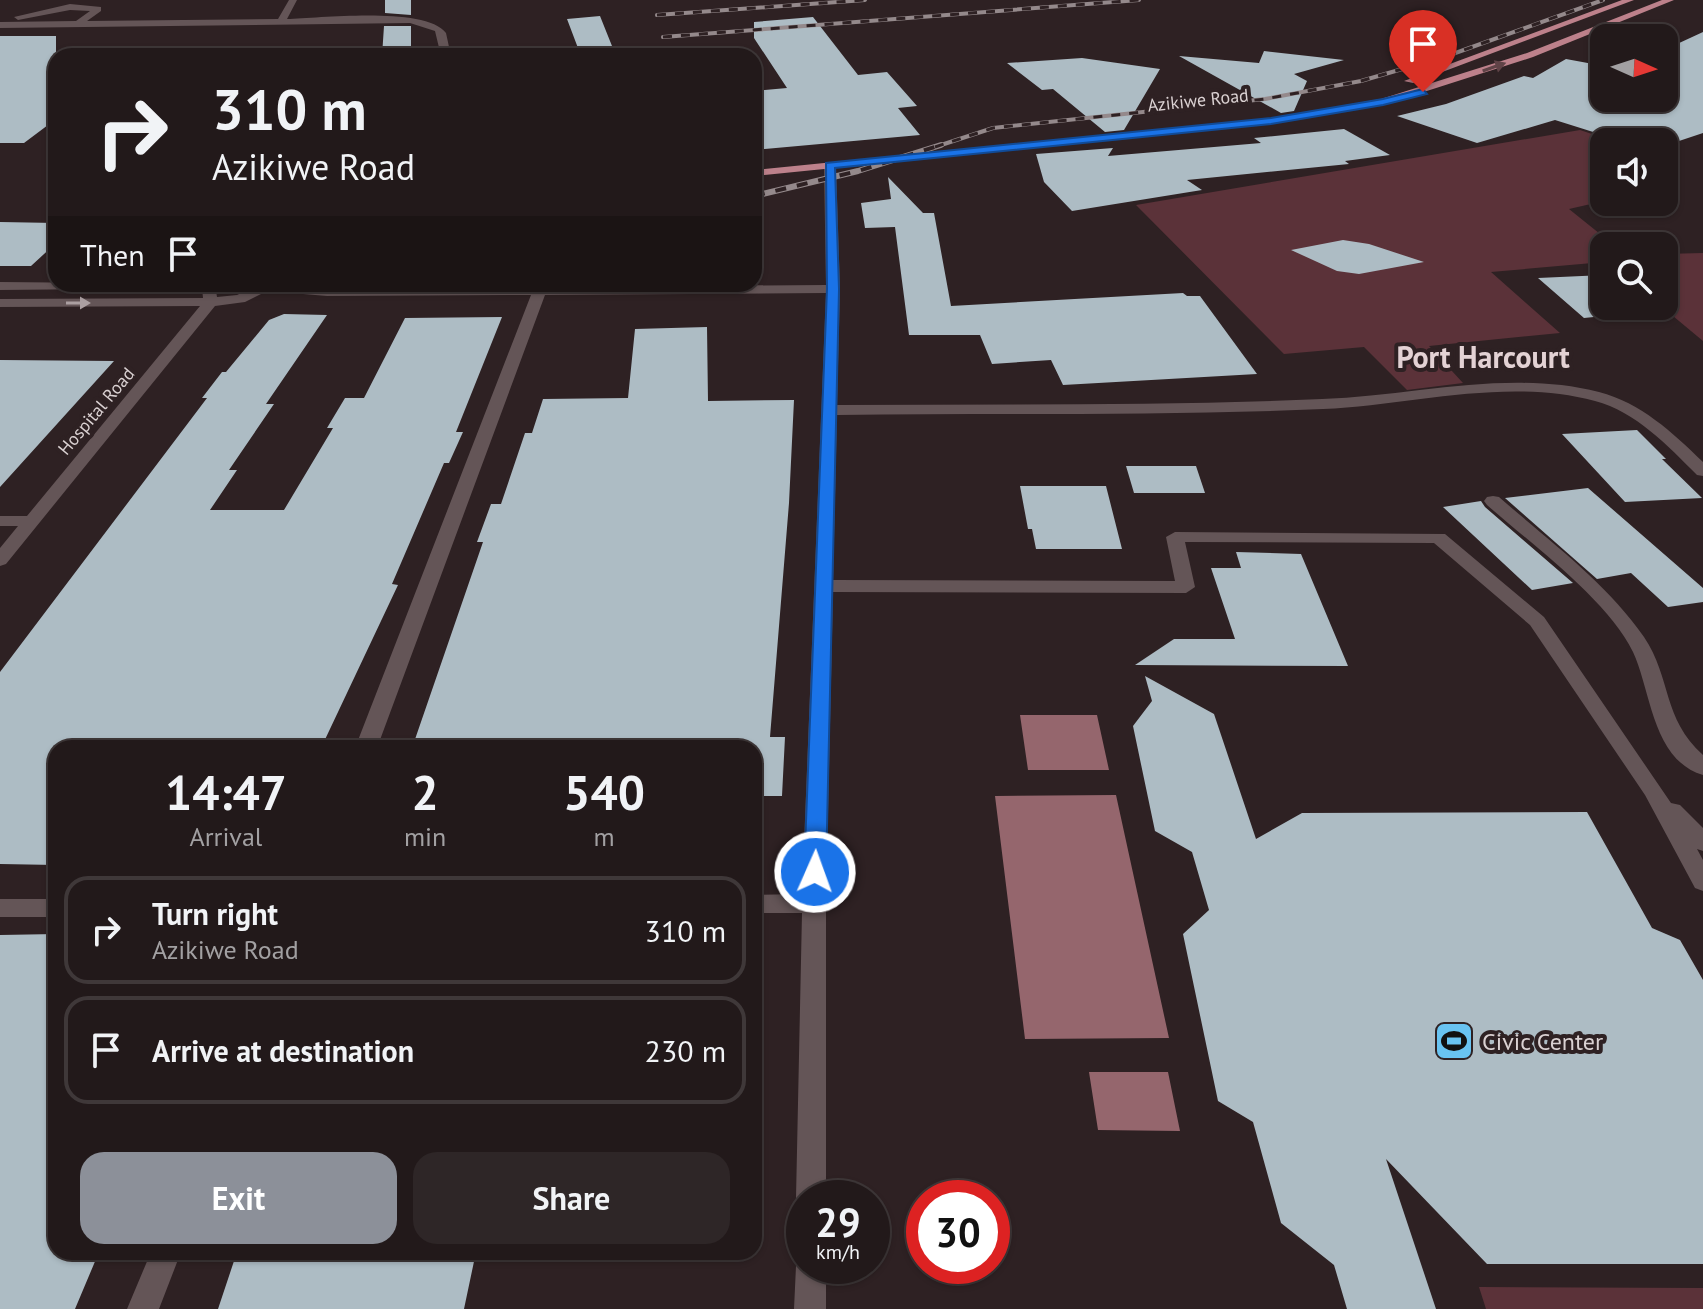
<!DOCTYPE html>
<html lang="en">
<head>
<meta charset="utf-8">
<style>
  :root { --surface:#22191a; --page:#2e2627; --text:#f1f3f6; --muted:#a2a0a2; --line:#3f3839; --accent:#8c9099 }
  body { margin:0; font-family:"PT Sans",sans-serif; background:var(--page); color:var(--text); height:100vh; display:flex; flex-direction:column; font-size:30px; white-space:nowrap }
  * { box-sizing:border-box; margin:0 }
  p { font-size:26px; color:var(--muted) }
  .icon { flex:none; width:44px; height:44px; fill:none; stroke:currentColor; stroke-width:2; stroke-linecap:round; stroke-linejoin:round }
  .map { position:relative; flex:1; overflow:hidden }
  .panel { position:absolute; left:48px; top:740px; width:714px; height:520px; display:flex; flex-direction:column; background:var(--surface); border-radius:24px; box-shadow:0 2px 6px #0004,0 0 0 2px var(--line) }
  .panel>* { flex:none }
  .banner { position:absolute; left:48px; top:48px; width:714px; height:244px; border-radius:24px; box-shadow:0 2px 6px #0004,0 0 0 2px var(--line); background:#22191a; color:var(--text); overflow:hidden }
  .needle { width:52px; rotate:93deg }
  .fabs { position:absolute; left:1590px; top:24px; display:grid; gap:16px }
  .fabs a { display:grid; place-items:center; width:88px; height:88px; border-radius:16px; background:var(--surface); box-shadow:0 2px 6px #0004,0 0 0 2px var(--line); font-size:40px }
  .speed { position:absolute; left:786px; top:1180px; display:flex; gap:16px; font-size:40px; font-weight:700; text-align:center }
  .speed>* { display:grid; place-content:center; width:104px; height:104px; border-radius:50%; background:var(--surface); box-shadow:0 2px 6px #0004,0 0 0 2px var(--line); line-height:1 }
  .speed small { font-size:20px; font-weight:400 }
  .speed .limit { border:12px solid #d22; background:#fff; color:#111 }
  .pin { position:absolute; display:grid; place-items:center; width:68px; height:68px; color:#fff; margin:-82px -34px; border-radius:50% 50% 50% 0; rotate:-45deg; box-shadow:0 0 8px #0007 }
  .pin .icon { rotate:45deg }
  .me { position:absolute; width:88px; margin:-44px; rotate:2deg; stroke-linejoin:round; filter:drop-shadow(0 0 6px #0008) }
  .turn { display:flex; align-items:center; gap:28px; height:168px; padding:0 32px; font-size:36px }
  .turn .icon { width:104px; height:104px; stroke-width:2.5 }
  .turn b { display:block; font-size:56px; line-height:68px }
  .then { display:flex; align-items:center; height:76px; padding:0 32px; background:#0003; gap:16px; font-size:30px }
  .eta { display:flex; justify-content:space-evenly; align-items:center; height:136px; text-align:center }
  .eta b { font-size:48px; font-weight:700; line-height:56px }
  .cta { display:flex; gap:16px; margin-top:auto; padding:16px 32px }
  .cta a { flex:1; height:92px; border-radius:24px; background:var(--accent); color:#fff; font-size:32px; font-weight:700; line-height:92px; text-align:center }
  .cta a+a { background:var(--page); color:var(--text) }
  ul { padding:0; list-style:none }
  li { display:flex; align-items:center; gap:24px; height:108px; margin:0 16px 12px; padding:0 16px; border:4px solid var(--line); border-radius:24px }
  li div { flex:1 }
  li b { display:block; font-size:30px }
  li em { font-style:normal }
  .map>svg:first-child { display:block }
</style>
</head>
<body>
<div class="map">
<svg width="1703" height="1309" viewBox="0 0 1703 1309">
  <rect width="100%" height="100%" fill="#2e2123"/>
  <path fill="#5b3239" d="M1580,130L1616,142H1604V201L1569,209L1615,246H1604V262L1491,272L1560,333L1429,346L1463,383L1407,390L1364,347L1284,354L1136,205Z
    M1703,253V341L1661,306H1664V254Z
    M1479,1287L1703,1288V1309H1486Z"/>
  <path fill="#95666d" d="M1020,715H1097L1109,770H1028Z
    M1116,795L1169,1038L1025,1039L995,796Z
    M1089,1072H1168L1180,1131L1098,1130Z"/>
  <path fill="#adbcc4" d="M385,0H411V15L385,13Z
    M600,16L616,56H581L567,19Z
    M813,17L858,75L887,72L917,106L898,108L920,135L754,150V91L787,88L754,38V22Z
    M384,26H411V56H382Z
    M1703,32V133L1676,142H1625L1555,120L1477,143L1397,116L1446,104L1524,76L1533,78L1566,59L1604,66V98H1664V50Z
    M0,36H56V119L24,143H0Z
    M1264,51L1344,60L1294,74L1307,81L1294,111L1281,113L1179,56L1259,63Z
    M1082,58L1160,69L1124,130L1105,132L1053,89L1042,90L1007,63Z
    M1344,129L1390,155L1345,161L1349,164L1187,180L1202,190L1072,211L1044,182L1036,154L1113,148L1108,156L1261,143L1254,138Z
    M888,177L923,213H934L951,306L1183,293L1187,296H1200L1257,374L1063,385L1051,360L992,364L980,335H909L895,227L865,228L861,203L891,199Z
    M0,222L56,223V243L31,266H0Z
    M1343,240L1369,244L1424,262L1359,274L1337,271L1291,250Z
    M1604,275V316L1584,318L1538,278Z
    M284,314L327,315L266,404H274L229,470H237L210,510H284L333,428H327L345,398H364L405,318L502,317L456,432H463L449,463H444L392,584L398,585L321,748H56V865L0,864V672L207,398H202L222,372H226L269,320Z
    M707,327L708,401L794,400L789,503L770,737H785L782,796H754V748H412L483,542H477L491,504H501L525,433H532L543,399L628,398L635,329Z
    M0,360L114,361L0,487Z
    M1637,430L1666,459H1662L1702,498L1625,502L1562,434Z
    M1126,466H1196L1205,493H1134Z
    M1020,486H1106L1122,549H1036L1032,529H1028Z
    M1588,488L1703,588V602L1668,607L1631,573L1597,579L1505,498Z
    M1481,501L1485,507L1573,583L1532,590L1443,507Z
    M1236,552L1301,554L1348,666L1135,665L1174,639H1235L1211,568H1241Z
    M1145,676L1214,714L1256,839L1302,813L1587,812L1652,928L1680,940L1703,980V1264H1487L1386,1159L1436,1309H1347L1334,1265L1281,1223L1253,1122L1218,1101L1183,934L1209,910L1192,852L1155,831L1133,726L1152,701Z
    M56,934V1252H99L75,1309H0V935Z
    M237,1252H476L464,1309H218Z"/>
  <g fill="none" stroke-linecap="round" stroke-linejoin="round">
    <path fill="#645557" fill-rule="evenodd" d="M289,0H297L287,19C320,18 426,6 446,33L451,56H441L435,31L410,23L0,28V22L76,21L90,11L70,10L18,20L14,17L70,4L101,7V11L87,21L278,19Z
      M830,163L836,166L840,289L837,405C999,404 1160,406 1322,399C1414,396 1507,369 1599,392C1641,403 1672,432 1703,462V476L1697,475C1667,445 1636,412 1595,401C1506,377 1412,405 1323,409C1161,416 999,413 837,415L833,580L1175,581L1166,537L1175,532L1445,534L1544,617L1671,803L1680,805L1703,828V851L1697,849L1703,860V891L1695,888L1645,795L1530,625L1434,543L1185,542L1195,587L1186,593L833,592L826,903V1198H804V1209L796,1198L802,913H754V895L802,894L826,293L545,295L377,748H355L531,295L327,296L267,291L245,302L215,306L6,564L0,566V548L18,526H0V516H27L200,306L0,307V299L203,298L202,288L0,290V282L215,284L217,297L237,295L260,284L327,288L826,285L824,166Z
      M1493,496L1499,497C1549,541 1606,582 1644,637C1672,679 1662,718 1703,755V775C1652,760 1651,690 1633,652C1607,599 1531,544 1487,505L1484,501L1487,497Z
      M0,899H56V917H0Z
      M151,1252H181L159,1309H127Z
      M804,1254V1266H826V1309H794L796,1266Z"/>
    <path fill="#bd818b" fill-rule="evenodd" d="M1622,0H1634L1413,83L1404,81Z
      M1662,0H1674L1533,57L1383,105L1271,124L754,176V170L1271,118L1381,99L1527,53Z"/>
    <defs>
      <path id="rail-far1" d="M657,15L865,0
        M663,37L1139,0
        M935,147L993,128L1265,99L1361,81L1447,56L1603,0"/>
      <path id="rail" d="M754,196L858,171L941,145"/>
    </defs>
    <use href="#rail-far1" stroke="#94898b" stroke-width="4"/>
    <use href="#rail" stroke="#94898b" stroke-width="6"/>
    <use href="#rail-far1" stroke="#2e2123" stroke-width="3" stroke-dasharray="9" stroke-linecap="butt"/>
    <use href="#rail" stroke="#2e2123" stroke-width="4" stroke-dasharray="11" stroke-linecap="butt"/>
  </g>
  <defs><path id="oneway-solid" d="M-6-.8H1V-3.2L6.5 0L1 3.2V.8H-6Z" transform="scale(2)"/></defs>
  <use fill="#604347" href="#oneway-solid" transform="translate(1494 67) rotate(-19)"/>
  <use fill="#ab9fa1" href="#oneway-solid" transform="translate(78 303)"/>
  <path fill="#1a73e8" stroke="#114b97" stroke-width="2" d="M1423,89L1427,94L1383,105L1271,124L835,168L839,289L826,872L822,877H807L804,872L827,289L826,163L1271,118L1383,99Z"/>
  <defs>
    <symbol id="stadium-square" viewBox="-11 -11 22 22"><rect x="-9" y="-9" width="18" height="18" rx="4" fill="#69c3f1" stroke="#2e2123"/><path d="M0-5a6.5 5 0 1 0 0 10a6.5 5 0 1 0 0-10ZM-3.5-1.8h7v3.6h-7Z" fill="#111"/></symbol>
  </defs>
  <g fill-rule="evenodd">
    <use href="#stadium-square" x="1432" y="1019" width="44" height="44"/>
  </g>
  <g text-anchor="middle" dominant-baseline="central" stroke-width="8" stroke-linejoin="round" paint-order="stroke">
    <g font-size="18" fill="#dad1d2" stroke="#2e2123">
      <text transform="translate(1198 100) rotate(-6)">Azikiwe Road</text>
      <text transform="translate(96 411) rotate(-50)">Hospital Road</text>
    </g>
    <g font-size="24" fill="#dad1d2" stroke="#2e2123" text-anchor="start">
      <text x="1482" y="1041">Civic Center</text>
    </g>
    <g font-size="30" font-weight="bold" fill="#e3d2d4" stroke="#2e2123">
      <text x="1483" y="356">Port Harcourt</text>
    </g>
  </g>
</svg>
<div class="fabs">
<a><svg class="needle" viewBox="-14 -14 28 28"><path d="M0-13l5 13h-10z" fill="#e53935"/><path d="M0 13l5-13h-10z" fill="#a2a0a2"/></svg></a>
<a><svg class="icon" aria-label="sound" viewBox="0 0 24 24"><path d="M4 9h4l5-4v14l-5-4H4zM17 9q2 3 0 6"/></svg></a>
<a><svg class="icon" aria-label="search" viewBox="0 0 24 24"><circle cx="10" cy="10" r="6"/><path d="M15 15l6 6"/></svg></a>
</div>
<div class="speed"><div>29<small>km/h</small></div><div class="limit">30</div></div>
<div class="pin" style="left:1423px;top:92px;background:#d93025"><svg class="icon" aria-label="arrive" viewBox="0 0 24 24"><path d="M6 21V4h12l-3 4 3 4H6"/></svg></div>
<svg class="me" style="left:815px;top:872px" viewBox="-20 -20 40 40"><circle r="17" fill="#1a73e8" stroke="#fff" stroke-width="3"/><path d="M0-11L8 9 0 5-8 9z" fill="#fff"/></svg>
<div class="banner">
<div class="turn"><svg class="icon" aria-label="right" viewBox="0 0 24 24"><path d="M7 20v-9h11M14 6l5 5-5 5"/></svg><div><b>310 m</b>Azikiwe Road</div></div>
<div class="then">Then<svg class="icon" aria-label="arrive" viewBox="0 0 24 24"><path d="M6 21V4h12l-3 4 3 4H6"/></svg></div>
</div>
<section class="panel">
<div class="eta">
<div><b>14:47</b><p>Arrival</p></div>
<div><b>2</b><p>min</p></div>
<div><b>540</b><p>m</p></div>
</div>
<ul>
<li><svg class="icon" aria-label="right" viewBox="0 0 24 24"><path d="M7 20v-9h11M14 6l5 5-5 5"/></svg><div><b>Turn right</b><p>Azikiwe Road</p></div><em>310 m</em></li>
<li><svg class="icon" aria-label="arrive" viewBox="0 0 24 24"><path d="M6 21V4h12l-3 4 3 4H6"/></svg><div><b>Arrive at destination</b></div><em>230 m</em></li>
</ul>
<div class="cta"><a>Exit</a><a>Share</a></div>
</section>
</div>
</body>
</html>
